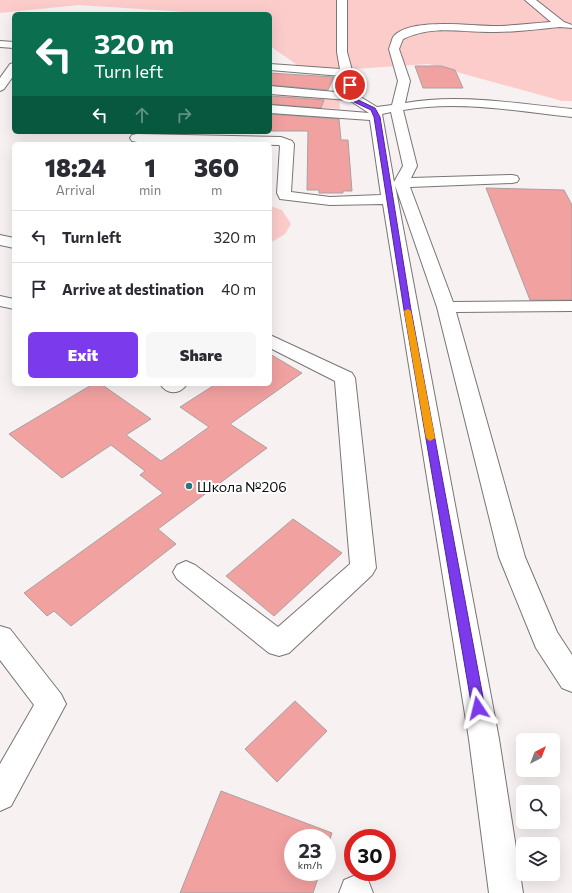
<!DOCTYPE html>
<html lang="en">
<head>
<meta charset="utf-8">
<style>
  :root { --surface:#fff; --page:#f7f7f7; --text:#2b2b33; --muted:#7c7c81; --line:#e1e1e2; --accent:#7c3aed }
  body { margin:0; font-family:Commissioner,sans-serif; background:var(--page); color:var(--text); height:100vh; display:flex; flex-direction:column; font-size:15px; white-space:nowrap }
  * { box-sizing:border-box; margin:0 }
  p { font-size:13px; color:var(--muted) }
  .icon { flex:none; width:22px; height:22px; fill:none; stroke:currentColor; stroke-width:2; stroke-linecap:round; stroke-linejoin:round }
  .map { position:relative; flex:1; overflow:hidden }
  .details { position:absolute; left:12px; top:142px; width:260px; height:244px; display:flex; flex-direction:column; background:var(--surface); border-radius:6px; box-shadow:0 4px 16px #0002 }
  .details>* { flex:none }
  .top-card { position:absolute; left:12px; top:12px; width:260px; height:122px; border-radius:6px; box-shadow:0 4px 16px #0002; background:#0b6e4f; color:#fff; overflow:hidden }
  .needle { width:26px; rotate:42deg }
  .buttons { position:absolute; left:516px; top:733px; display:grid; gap:8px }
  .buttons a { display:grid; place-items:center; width:44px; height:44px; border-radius:6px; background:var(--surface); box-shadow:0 4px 16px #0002; font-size:20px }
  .speed { position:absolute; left:284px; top:829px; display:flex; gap:8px; font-size:20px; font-weight:700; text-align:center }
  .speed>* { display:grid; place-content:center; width:52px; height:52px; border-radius:50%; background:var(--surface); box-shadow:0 4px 16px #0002; line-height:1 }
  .speed small { font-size:10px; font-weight:400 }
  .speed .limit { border:6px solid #d22; background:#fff; color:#111 }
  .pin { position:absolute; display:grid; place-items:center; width:34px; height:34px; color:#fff; margin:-17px; border:2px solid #fff; border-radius:50%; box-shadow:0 1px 4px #0007 }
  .me { position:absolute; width:44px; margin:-22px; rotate:350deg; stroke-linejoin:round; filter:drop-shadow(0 0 3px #0008) }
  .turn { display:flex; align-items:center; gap:14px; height:84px; padding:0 16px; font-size:18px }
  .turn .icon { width:52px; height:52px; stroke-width:2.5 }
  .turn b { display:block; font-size:28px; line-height:34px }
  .lanes { display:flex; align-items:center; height:38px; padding:0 16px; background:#0003; justify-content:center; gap:20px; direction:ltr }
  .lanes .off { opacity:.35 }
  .eta { display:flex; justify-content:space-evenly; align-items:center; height:68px; text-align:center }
  .eta b { font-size:24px; font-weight:800; line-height:28px }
  .action { display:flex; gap:8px; margin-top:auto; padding:8px 16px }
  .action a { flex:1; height:46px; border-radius:6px; background:var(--accent); color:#fff; font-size:16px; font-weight:800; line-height:46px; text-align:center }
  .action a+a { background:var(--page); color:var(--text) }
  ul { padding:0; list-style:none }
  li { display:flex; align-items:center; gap:12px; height:52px; padding:0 16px; border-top:1px solid var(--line) }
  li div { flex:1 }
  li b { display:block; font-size:15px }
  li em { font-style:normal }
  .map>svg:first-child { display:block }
</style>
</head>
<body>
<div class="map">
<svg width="572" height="893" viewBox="0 0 572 893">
  <rect width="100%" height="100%" fill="#f7f1f1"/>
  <path fill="#fccccb" d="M0,0H572V101H562L428,64L353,69L300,67L270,46V14H217L79,5L0,13Z
    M283,95L339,99L340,109L278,105Z
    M270,206L282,210L291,224L285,234L270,243Z"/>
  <path fill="#f1a1a0" stroke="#a7a2a2" d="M415,66H441L455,70L463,88H423Z
    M270,73L334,77L328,90L270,85Z
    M270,96L324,100L321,108L270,104Z
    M270,114L339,119L341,140H348L352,191H343V193H319V190H307L308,131H270Z
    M486,188L564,190L572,205V300H530Z
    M270,354L302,373L230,424L267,448L158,529L176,544L71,626L54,611L47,616L24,593L163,493L140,475L145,471L111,445L62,478L9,434L93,384H101L151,419L126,435L161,461L209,427L180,407L216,384H270Z
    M293,519L342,553L274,616L226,576Z
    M295,701L327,731L277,782L245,749Z
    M221,791L332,833L327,848V838H293V872H320L313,893H180Z"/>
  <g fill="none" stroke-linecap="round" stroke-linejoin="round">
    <defs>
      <path id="minor" d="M337,0H347V52L359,96L377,107L392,105L398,81L389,49L393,37C409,17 471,26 495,26C514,26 533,23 551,22L525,0H536L564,22L572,25V28L560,27C539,29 517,32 496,32C462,33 435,24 403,39L399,49L410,81L405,103C460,93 517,104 572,109V117C516,111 459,100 403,110L417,166L411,178L512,175L517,176L519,179L517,182L512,183L410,187L453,302L572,301V311L456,312L525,557L557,632L572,655V692L562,688L536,648L499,557L437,307L395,185L499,739L523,893H489L469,739L383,204L330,205L280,199L277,193L280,146L279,145L137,142L132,141L130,138L132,135L137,134L281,137L292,141L294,144L291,192L330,197L381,195L370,120L270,113V105L369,113L349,100L270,94V86L346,93L342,76L270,70V64L340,69L337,52ZM391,112L403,166L394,182L382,114Z
        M0,41L14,42V48L0,47Z
        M14,63V75L4,89L0,91V78L10,64Z
        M0,235L14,238V248L0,245Z
        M0,296L14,299V309L0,306Z
        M270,335L352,373L355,378L376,568L372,575L289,653L279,656L269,653L177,579L173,572L177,565L186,561L195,565L278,627L350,564L335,381L270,348Z
        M160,384H187C180,395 167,395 160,384Z
        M0,626L10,629L61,694L66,704L11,806L0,811V764L34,705L0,660Z
        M356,875L368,880L373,893H339L344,880Z"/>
    </defs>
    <use href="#minor" stroke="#7a7575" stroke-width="2"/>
    <use href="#minor" fill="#fff" fill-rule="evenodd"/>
  </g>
  <path fill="#7c3aed" stroke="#51269a" d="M350,83L353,85L358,100L375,108L380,117L411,310L485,708L483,712L478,714L474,712L472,708L404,310L374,117L371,110L354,102L348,85Z"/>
  <path fill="#f59e0b" d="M408,309L411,311L435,438L430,441L426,438L404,311Z"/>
  <circle fill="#2b757b" stroke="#fff" stroke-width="1.5" cx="189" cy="486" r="4"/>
  <g text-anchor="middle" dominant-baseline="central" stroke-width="4" stroke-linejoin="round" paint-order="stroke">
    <g font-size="14" fill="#0f0d0d" stroke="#fff" text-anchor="start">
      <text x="197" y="486">Школа №206</text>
    </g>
  </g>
</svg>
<div class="buttons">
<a><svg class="needle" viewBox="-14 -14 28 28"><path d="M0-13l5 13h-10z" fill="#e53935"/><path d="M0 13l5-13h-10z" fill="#7c7c81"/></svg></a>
<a><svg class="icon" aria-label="search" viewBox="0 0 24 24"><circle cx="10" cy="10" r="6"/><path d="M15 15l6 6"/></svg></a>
<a><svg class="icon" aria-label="layers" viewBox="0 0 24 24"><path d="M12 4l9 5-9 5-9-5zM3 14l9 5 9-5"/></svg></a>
</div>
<div class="speed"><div>23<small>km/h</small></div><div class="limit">30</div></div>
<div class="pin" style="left:350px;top:85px;background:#d93025"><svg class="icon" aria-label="arrive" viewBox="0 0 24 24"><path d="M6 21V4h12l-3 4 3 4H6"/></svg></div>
<svg class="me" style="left:478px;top:708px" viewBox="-20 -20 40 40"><path d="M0-17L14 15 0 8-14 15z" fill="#7c3aed" stroke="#fff" stroke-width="4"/></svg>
<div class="top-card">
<div class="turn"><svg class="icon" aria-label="left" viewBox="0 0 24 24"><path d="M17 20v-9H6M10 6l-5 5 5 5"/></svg><div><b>320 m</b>Turn left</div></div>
<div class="lanes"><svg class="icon" aria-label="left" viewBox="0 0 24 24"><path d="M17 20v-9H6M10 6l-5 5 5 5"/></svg><svg class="icon off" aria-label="ahead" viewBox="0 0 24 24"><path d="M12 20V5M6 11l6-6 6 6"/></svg><svg class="icon off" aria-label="right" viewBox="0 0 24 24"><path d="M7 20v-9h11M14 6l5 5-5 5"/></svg></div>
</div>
<section class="details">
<div class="eta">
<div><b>18:24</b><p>Arrival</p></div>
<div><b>1</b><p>min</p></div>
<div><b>360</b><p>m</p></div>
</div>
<ul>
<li><svg class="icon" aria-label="left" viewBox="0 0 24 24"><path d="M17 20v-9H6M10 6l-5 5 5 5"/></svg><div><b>Turn left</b></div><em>320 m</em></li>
<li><svg class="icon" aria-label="arrive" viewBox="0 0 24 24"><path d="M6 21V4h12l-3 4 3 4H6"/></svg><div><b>Arrive at destination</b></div><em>40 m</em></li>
</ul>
<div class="action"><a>Exit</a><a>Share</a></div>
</section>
</div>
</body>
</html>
